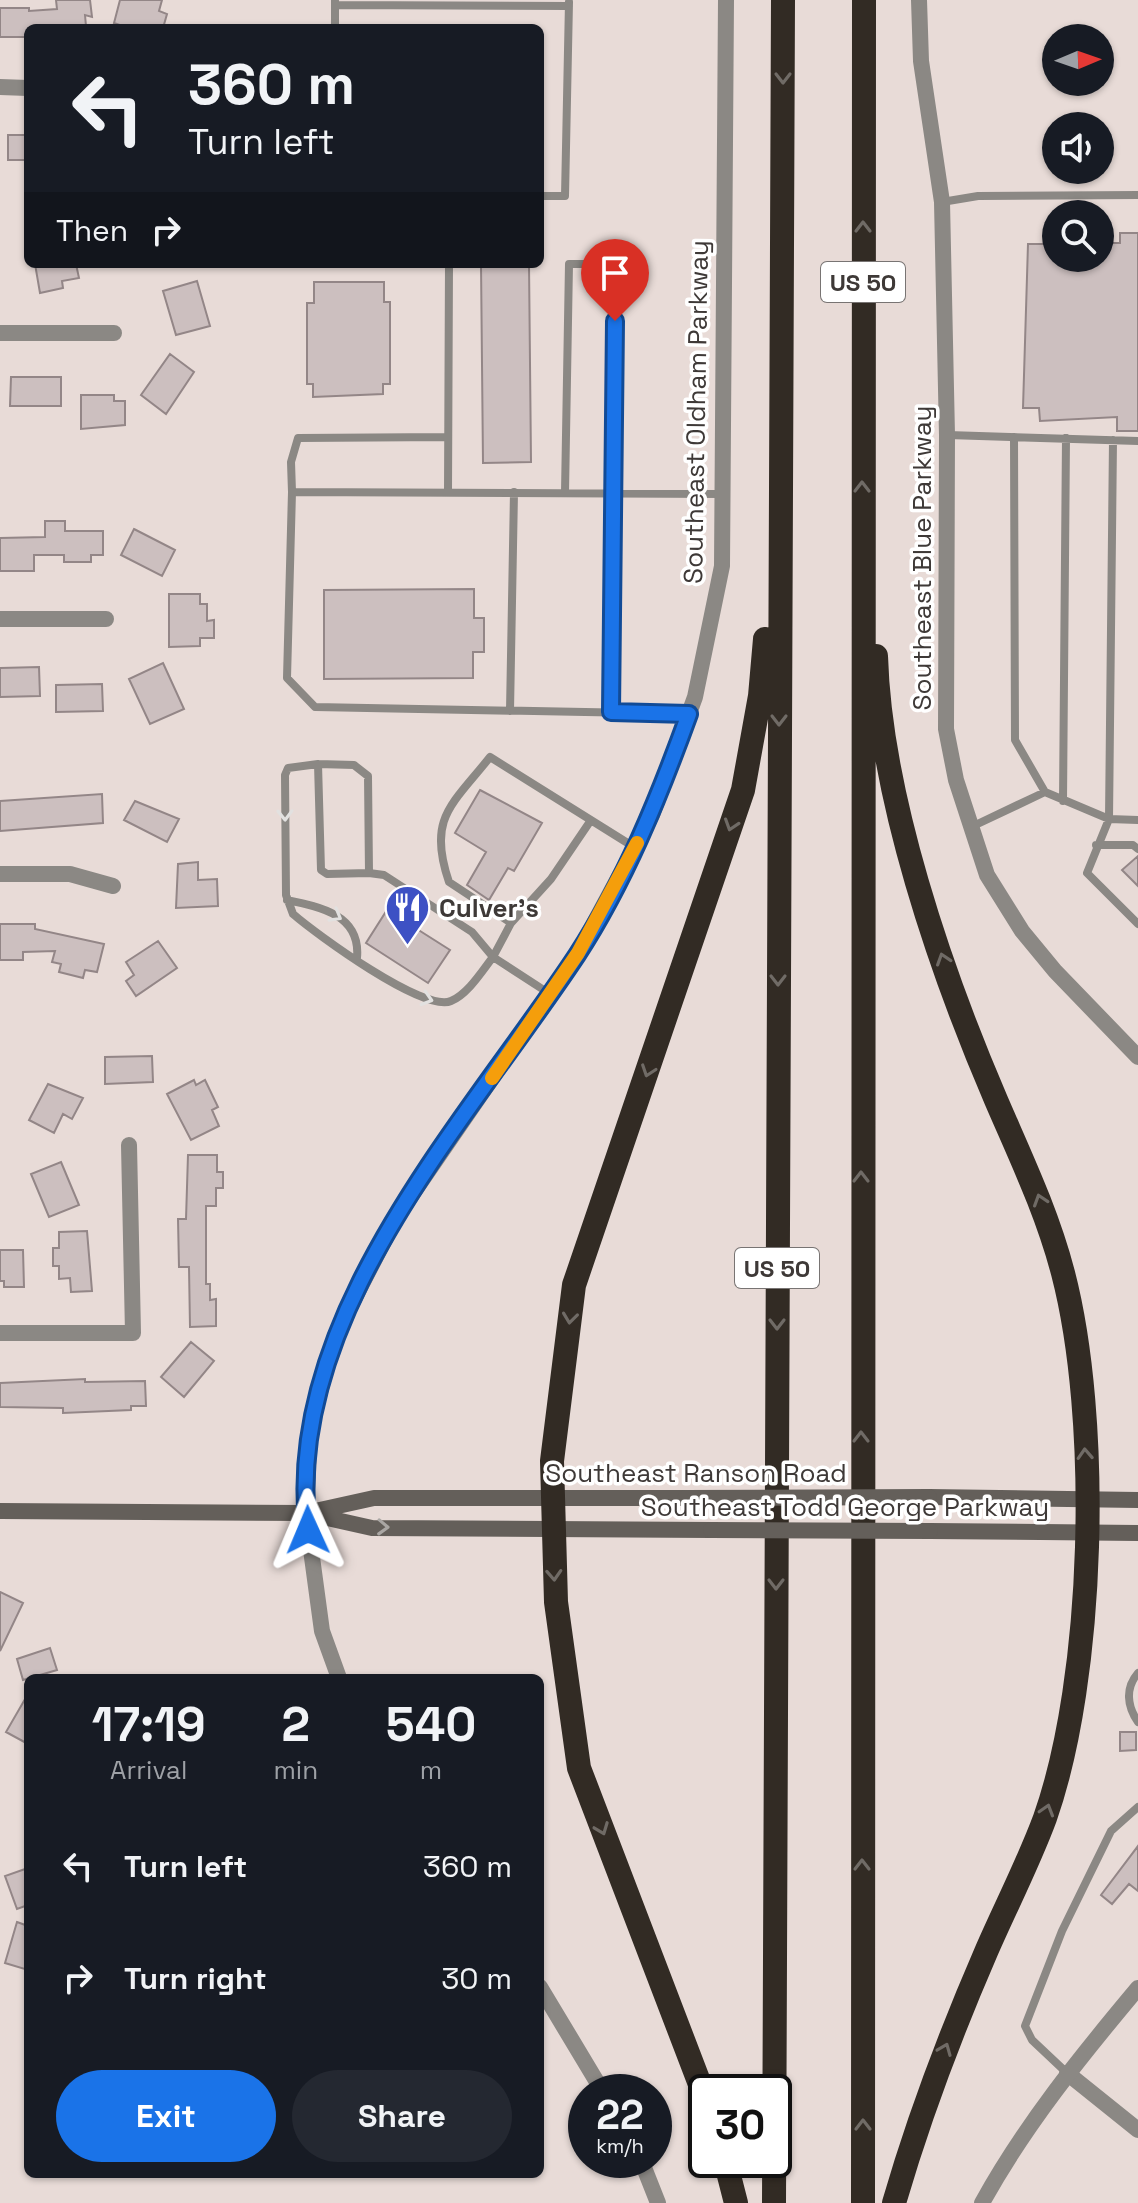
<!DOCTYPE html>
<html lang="en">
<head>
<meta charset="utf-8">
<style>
  :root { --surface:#171b24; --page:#242831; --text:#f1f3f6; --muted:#9ea1a6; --accent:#1a73e8 }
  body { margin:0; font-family:"Space Grotesk",sans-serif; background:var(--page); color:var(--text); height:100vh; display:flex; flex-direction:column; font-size:30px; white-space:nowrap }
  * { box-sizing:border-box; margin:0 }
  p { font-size:26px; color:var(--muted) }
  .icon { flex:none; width:44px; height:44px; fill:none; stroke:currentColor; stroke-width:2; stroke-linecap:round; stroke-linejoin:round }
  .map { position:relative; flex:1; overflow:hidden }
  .side { position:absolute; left:24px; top:1674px; width:520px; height:504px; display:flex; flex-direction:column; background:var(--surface); border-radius:12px; box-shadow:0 2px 6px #0004 }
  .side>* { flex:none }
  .hud { position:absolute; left:24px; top:24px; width:520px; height:244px; border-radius:12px; box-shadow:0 2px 6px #0004; background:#171b24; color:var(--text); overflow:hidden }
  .needle { width:52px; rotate:88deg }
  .buttons { position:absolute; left:1042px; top:24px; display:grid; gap:16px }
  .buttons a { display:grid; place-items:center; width:72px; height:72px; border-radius:50%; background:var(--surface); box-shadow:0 2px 6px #0004; font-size:40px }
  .speed { position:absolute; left:568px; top:2074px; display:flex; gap:16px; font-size:40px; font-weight:700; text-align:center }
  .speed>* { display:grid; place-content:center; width:104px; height:104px; border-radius:50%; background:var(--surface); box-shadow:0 2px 6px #0004; line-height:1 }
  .speed small { font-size:20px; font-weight:400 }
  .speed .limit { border:4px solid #111; border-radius:12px; background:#fff; color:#111 }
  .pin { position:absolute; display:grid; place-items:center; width:68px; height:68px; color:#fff; margin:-82px -34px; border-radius:50% 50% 50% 0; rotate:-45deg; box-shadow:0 0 8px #0007 }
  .pin .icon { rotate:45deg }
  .me { position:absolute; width:88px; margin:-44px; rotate:359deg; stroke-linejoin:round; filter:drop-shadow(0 0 6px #0008) }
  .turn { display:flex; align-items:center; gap:28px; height:168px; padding:0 32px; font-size:36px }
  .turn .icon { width:104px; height:104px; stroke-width:2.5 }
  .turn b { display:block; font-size:56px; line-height:68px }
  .then { display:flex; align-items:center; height:76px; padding:0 32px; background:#0003; gap:16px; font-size:30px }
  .eta { display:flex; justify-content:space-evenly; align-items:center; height:136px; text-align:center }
  .eta b { font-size:48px; font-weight:600; line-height:56px }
  .primary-button { display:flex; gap:16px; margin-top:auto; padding:16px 32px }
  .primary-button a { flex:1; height:92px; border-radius:48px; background:var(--accent); color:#fff; font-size:32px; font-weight:600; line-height:92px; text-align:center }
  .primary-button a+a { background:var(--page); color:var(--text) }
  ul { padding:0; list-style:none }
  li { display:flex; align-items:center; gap:24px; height:112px; padding:0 32px }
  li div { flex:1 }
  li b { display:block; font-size:30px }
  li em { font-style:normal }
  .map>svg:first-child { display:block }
</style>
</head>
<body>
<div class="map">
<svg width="1138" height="2203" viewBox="0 0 1138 2203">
  <rect width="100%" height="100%" fill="#e8dbd7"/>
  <path fill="#ccbfbf" stroke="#938687" stroke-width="2" d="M56,0H90L92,17L85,15L86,26L28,28V37H0V8H29V11L57,9Z
    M120,0H162L159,11L167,14L163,28H128L114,23Z
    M8,135H28V160H8Z
    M1120,233H1138V431H1117V417L1040,421L1039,408H1023L1028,244H1056V258H1100V243H1120Z
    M35,264H76L79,278L62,281L63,288L40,293Z
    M481,264H529L531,462L483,463Z
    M197,281L210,326L176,335L163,291Z
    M314,282H384V302H390V384H383V394L313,397V384H307V303H314Z
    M170,354L194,372L166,414L141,395Z
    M11,377H61V406H10Z
    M81,395H114V401H125V425L81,429Z
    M45,521H65V531H103V555H91V562H64V555H34V571H0V538L45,537Z
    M134,529L175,550L162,576L121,555Z
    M474,589V618H484V652H473V678L324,679V590Z
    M169,594H200V604H207V621L214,620V638H200V646L169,647Z
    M163,663L184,709L150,724L129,679Z
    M39,667L40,696L0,697V668Z
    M102,684L103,711L56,712V685Z
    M480,790L542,823L514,871L508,868L489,900L467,885L486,852L455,833Z
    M102,794L103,823L0,831V801Z
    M135,801L179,819L167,842L124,820Z
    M1138,856V886L1122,870Z
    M198,862V880L217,879L218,906L176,908L178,864Z
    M387,910L450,950L428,983L366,943Z
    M0,924H35V929L104,944L97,972L85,970L83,978L59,972L61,964L52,962L55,951L23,952V960H0Z
    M158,941L177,968L136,996L126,981L134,975L126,962Z
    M152,1056L153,1082L105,1084V1057Z
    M194,1080L196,1085L205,1080L218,1107L212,1110L219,1126L191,1140L167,1094Z
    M48,1084L83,1098L72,1119L63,1114L54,1133L29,1120Z
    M188,1155H217V1172H223V1188H216V1206H206V1284H210V1300L216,1299V1326L190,1327L189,1267H179L178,1219H186Z
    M61,1162L79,1205L49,1217L31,1174Z
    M87,1231L92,1291L71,1292L70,1278L59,1279V1266H53V1248H59V1232Z
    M0,1250H23L24,1287H4V1281H0Z
    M191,1342L214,1361L184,1397L161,1377Z
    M85,1379V1382L145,1381L146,1406H131V1410L63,1413V1408L0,1407V1383Z
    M0,1592L23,1603L0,1651Z
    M50,1648L57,1670L23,1680L17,1659Z
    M28,1694V1744L6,1732Z
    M1120,1732H1136V1750L1120,1751Z
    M1138,1846V1891L1129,1884L1112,1904L1101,1895Z
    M28,1868V1905L17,1909L5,1876Z
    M17,1922L28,1926V1970L5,1963Z"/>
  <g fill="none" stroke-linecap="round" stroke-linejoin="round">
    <path stroke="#8b8884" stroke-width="8" d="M335,1V28
      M335,5L569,6
      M540,196H565L569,2
      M942,202L978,196L1138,195
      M948,435L1138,441
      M1014,437L1015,740L1045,792
      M1113,440L1109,819L1087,873L1138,924
      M448,491L449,264
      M292,492L291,462L298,438L448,437
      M565,492L569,264H616L611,712
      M510,711L514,492
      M688,714L315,707L287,678L292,492L722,494
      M318,764L288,768L285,775L286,895L293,914C316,934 424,1013 451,1001C468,994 482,971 493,957L472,932L384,875L369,873L368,776L354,765L318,764L321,870L327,874L369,873
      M1063,801L1066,438
      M969,828L1045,792L1109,819L1138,820
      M1096,845H1133L1138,849
      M287,900C321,907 361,915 357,958
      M511,923L551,879L589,823
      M550,994L493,957L511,923L449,882C427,818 452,805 490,757L634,847
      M1138,1673C1125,1688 1127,1706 1138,1722
      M1067,2073L1032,2040L1025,2026L1062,1931L1111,1831L1138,1807"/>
    <path stroke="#8b8884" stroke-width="16" d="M0,87L28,88
      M0,333H114
      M0,619H106
      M0,874H70L113,886
      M0,1333H133L129,1145
      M306,1513L322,1631L339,1678
      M540,1987L603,2092
      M1067,2073L1138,2130
      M641,2160L658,2203"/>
    <path stroke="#8b8884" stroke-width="16" d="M919,0L921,61L942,202L947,435L946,729L956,780L987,875L1022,931L1055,971L1138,1057
      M306,1513L310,1430L335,1336L396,1218L578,953L652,815L695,697L722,566L726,0
      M982,2203C1025,2125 1081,2056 1138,1988"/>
    <path stroke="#645f5a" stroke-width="16" d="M929,1497L1138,1500
      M0,1511L306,1513L374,1498H685
      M314,1515L372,1528L711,1530
      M930,1531L1138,1533"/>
    <path stroke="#322b24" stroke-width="24" d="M876,656C880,795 941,972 996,1100C1021,1158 1047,1212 1063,1273C1101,1419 1095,1676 1045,1818C1028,1864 1005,1908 986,1952C950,2035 919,2117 894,2203
      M706,2100L579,1768L556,1602L552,1461L574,1285L743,790L760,696L765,639
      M725,2160L736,2203
      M774,2203L783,0
      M863,2203L864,0"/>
    <path stroke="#645f5a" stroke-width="16" d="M685,1498L929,1497
      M711,1530L930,1531"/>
  </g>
  <defs><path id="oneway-chevron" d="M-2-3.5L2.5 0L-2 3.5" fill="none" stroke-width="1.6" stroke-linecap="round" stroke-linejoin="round" transform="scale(2)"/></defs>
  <g stroke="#706b66">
    <use href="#oneway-chevron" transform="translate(783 78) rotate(90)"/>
    <use href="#oneway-chevron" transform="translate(863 227) rotate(-90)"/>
    <use href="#oneway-chevron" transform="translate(862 487) rotate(-90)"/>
    <use href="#oneway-chevron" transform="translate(779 720) rotate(90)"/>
    <use href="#oneway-chevron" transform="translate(731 825) rotate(108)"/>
    <use href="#oneway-chevron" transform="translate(943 959) rotate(-108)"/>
    <use href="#oneway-chevron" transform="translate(778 980) rotate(90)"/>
    <use href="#oneway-chevron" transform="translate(648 1071) rotate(109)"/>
    <use href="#oneway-chevron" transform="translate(861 1177) rotate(-90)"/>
    <use href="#oneway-chevron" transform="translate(1040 1200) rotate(-108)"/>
    <use href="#oneway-chevron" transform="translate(570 1318) rotate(97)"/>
    <use href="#oneway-chevron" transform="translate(777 1324) rotate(90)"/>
    <use href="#oneway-chevron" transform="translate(861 1437) rotate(-90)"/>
    <use href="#oneway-chevron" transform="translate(1085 1454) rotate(-93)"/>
    <use href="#oneway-chevron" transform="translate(554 1575) rotate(87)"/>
    <use href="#oneway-chevron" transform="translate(776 1584) rotate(90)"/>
    <use href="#oneway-chevron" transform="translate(1047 1810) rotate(-73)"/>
    <use href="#oneway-chevron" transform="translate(602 1829) rotate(69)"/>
    <use href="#oneway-chevron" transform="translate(862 1865) rotate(-90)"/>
    <use href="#oneway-chevron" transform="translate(945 2049) rotate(-68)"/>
    <use href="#oneway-chevron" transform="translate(863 2125) rotate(-90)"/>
  </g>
  <g stroke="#e2e1e0">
    <use href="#oneway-chevron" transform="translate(285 815) rotate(89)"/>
    <use href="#oneway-chevron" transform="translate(336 916) rotate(30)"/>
    <use href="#oneway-chevron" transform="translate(427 999) rotate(17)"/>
  </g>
  <use stroke="#aaa7a4" href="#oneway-chevron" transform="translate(383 1527) rotate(2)"/>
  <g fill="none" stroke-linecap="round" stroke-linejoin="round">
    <defs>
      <path id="route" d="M308,1530C281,1318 468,1120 577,955C625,881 659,797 689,714L611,712L615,321"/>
    </defs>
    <use href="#route" stroke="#114b97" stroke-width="20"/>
    <use href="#route" stroke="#1a73e8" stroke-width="14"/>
    <path stroke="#f59e0b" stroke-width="14" d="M492,1078L578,953L637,843"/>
  </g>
  <defs>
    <symbol id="restaurant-pin" viewBox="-11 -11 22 30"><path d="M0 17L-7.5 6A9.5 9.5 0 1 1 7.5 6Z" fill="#3d51c4" stroke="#fff"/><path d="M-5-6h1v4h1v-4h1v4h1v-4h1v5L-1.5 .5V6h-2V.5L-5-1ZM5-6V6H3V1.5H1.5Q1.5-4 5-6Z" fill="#fff"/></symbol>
  </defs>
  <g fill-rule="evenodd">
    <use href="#restaurant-pin" x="382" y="882" width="51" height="69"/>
  </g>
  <g text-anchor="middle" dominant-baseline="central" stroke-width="7" stroke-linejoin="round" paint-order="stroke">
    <g fill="#fff" stroke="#787473" stroke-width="2">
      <rect x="821" y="262" width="84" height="40" rx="6"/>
      <rect x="735" y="1248" width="84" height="40" rx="6"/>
    </g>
    <g font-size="24" font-weight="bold" fill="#3e3937">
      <text x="863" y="282">US 50</text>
      <text x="777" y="1268">US 50</text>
    </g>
    <g font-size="26" fill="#3e3937" stroke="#fff">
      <text transform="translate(696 412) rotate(-89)">Southeast Oldham Parkway</text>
      <text transform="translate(922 558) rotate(-90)">Southeast Blue Parkway</text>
      <text x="696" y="1473">Southeast Ranson Road</text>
      <text x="845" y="1507">Southeast Todd George Parkway</text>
    </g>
    <g font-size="26" font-weight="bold" fill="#3e3937" stroke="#fff" text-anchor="start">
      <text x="439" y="908">Culver's</text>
    </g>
  </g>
</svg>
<div class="buttons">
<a><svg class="needle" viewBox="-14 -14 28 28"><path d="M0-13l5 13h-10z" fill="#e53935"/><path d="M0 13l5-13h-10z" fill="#9ea1a6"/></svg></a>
<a><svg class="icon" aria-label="sound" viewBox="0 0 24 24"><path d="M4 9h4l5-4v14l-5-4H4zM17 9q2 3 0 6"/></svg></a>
<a><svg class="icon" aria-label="search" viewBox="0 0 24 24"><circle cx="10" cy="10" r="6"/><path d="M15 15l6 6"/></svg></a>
</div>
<div class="speed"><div>22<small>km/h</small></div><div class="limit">30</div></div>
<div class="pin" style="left:615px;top:321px;background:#d93025"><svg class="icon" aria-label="arrive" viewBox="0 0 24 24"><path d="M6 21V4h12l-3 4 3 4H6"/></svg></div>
<svg class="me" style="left:308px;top:1530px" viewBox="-20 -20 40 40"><path d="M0-17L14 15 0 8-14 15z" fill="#1a73e8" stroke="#fff" stroke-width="4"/></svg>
<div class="hud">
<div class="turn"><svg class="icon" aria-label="left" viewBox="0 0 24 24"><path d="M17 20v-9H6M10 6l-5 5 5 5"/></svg><div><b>360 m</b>Turn left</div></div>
<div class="then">Then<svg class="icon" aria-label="right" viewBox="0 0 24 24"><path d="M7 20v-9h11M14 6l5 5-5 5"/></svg></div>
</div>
<section class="side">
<div class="eta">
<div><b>17:19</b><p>Arrival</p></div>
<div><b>2</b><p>min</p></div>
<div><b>540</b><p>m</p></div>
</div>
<ul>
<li><svg class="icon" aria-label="left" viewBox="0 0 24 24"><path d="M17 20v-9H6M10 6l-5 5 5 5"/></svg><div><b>Turn left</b></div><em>360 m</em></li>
<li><svg class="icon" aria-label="right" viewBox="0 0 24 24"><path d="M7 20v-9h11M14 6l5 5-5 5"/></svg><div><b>Turn right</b></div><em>30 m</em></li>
</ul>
<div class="primary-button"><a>Exit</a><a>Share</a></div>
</section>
</div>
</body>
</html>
